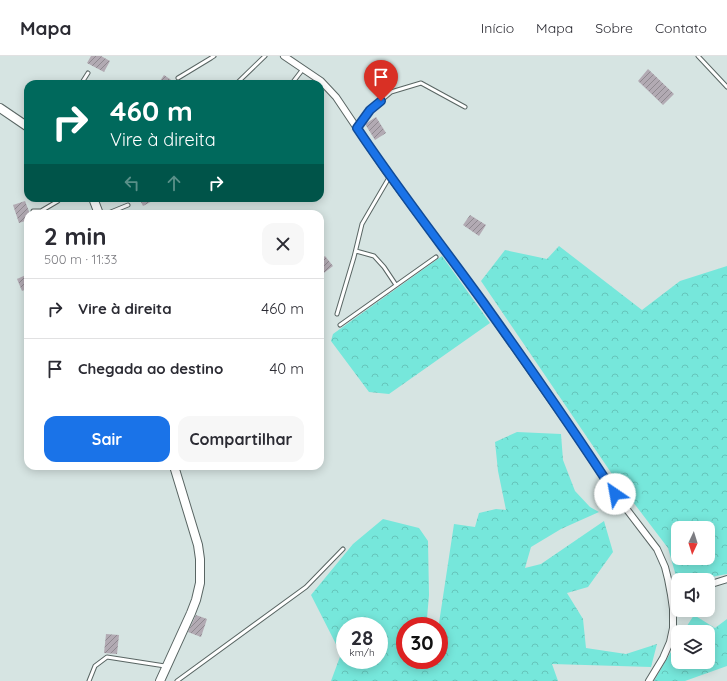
<!DOCTYPE html>
<html lang="pt">
<head>
<meta charset="utf-8">
<style>
  :root { --surface:#fff; --page:#f7f7f7; --text:#2b2b33; --muted:#7c7c81; --line:#e1e1e2; --accent:#1a73e8 }
  body { margin:0; font-family:Quicksand,sans-serif; background:var(--page); color:var(--text); height:100vh; display:flex; flex-direction:column; font-size:15px; white-space:nowrap }
  * { box-sizing:border-box; margin:0 }
  p { font-size:13px; color:var(--muted) }
  .icon { flex:none; width:22px; height:22px; fill:none; stroke:currentColor; stroke-width:2; stroke-linecap:round; stroke-linejoin:round }
  .map { position:relative; flex:1; overflow:hidden }
  .details { position:absolute; left:24px; top:154px; width:300px; height:260px; display:flex; flex-direction:column; background:var(--surface); border-radius:12px; box-shadow:0 2px 10px #0003 }
  .details>* { flex:none }
  .top-card { position:absolute; left:24px; top:24px; width:300px; height:122px; border-radius:12px; box-shadow:0 2px 10px #0003; background:#00695c; color:#fff; overflow:hidden }
  .needle { width:26px; rotate:184deg }
  .fabs { position:absolute; left:671px; top:465px; display:grid; gap:8px }
  .fabs a { display:grid; place-items:center; width:44px; height:44px; border-radius:8px; background:var(--surface); box-shadow:0 2px 10px #0003; font-size:20px }
  .speed { position:absolute; left:336px; top:561px; display:flex; gap:8px; font-size:20px; font-weight:700; text-align:center }
  .speed>* { display:grid; place-content:center; width:52px; height:52px; border-radius:50%; background:var(--surface); box-shadow:0 2px 10px #0003; line-height:1 }
  .speed small { font-size:10px; font-weight:400 }
  .speed .limit { border:6px solid #d22; background:#fff; color:#111 }
  .pin { position:absolute; display:grid; place-items:center; width:34px; height:34px; color:#fff; margin:-41px -17px; border-radius:50% 50% 50% 0; rotate:-45deg; box-shadow:0 0 4px #0007 }
  .pin .icon { rotate:45deg }
  .me { position:absolute; width:44px; margin:-22px; rotate:327deg; stroke-linejoin:round; filter:drop-shadow(0 0 3px #0008) }
  .turn { display:flex; align-items:center; gap:14px; height:84px; padding:0 20px; font-size:18px }
  .turn .icon { width:52px; height:52px; stroke-width:2.5 }
  .turn b { display:block; font-size:28px; line-height:34px }
  .lanes { display:flex; align-items:center; height:38px; padding:0 20px; background:#0003; justify-content:center; gap:20px; direction:ltr }
  .lanes .off { opacity:.35 }
  .round { display:grid; place-items:center; flex:none; width:42px; height:42px; border-radius:12px; background:var(--page) }
  .overview { display:flex; align-items:center; justify-content:space-between; height:68px; padding:0 20px }
  h1 { font-size:24px; font-weight:800; line-height:30px }
  .action { display:flex; gap:8px; margin-top:auto; padding:8px 20px }
  .action a { flex:1; height:46px; border-radius:12px; background:var(--accent); color:#fff; font-size:16px; font-weight:800; line-height:46px; text-align:center }
  .action a+a { background:var(--page); color:var(--text) }
  ul { padding:0; list-style:none }
  li { display:flex; align-items:center; gap:12px; height:60px; padding:0 20px; border-top:1px solid var(--line) }
  li div { flex:1 }
  li b { display:block; font-size:15px }
  li em { font-style:normal }
  header { display:flex; align-items:center; gap:24px; box-sizing:border-box; height:56px; padding:0 20px; background:var(--surface); border-bottom:1px solid var(--line) }
  header strong { font-size:19px }
  nav { display:flex; gap:22px; margin-inline-start:auto; font-size:14px }
  .map>svg:first-child { display:block }
</style>
</head>
<body>
<header>
<strong>Mapa</strong>
<nav><a>Início</a><a>Mapa</a><a>Sobre</a><a>Contato</a></nav>
</header>
<div class="map">
<svg width="727" height="625" viewBox="0 0 727 625">
  <defs>
    <pattern id="forest-crowns" width="20" height="18" patternUnits="userSpaceOnUse"><rect width="20" height="18" fill="#76e7db"/><path d="M2 6a3 3 0 1 1 6 0M12 15a3 3 0 1 1 6 0" fill="none" stroke="#65c5bb"/></pattern>
    <pattern id="building-hatch" width="6" height="6" patternUnits="userSpaceOnUse"><rect width="6" height="6" fill="#b2aab3"/><path d="M-1 1l2-2M0 6l6-6M5 7l2-2" fill="none" stroke="#8f8990"/></pattern>
  </defs>
  <rect width="100%" height="100%" fill="#d6e4e2"/>
  <path fill="url(#forest-crowns)" fill-rule="evenodd" d="M559,190L642,254L680,225L727,210V518L696,524H678V527L668,492L614,421L481,225L505,194L547,203ZM678,472H708V502H678Z
    M442,200L490,267L389,338L369,336L331,285L333,278Z
    M517,376L561,378L563,404L575,435L590,451L599,456L561,473L531,491L525,512L541,508L604,465L613,496L588,531L567,537L583,563L586,592L626,598L657,588L651,611L552,608L558,625H331L341,598L311,539L353,488L383,463L419,472L428,485L429,539L427,562L439,567L454,468L475,471L479,457L496,453L506,454L498,415L495,386ZM345,570H379V604H345ZM405,570H439V604H405Z
    M694,559L715,572L727,563V610L685,625H654L678,584V606H708V576H683Z"/>
  <path fill="url(#building-hatch)" d="M91,0H101L110,5L104,16L87,7Z
    M648,13L674,38L663,49L638,25Z
    M164,19L177,28H158Z
    M376,61L386,77L375,84L365,68Z
    M139,142H158L143,150Z
    M25,145L30,158H28V164L19,167L13,149Z
    M470,159L486,169L479,180L463,169Z
    M325,200L333,210L320,220V204Z
    M28,218V232L22,235L17,223Z
    M196,559L207,563L201,581L188,576Z
    M106,578L119,579L117,598L104,597Z"/>
  <g fill="none" stroke-linecap="round" stroke-linejoin="round">
    <defs>
      <path id="lane" d="M698,0L727,31
        M178,22L211,2L214,0
        M81,28L88,17
        M236,28L265,0
        M291,28L293,26L303,13
        M357,72L370,54L391,36L421,27L465,51
        M33,155H41L58,145L57,142
        M106,158L128,149
        M356,195L374,200L384,211L396,229
        M337,258L354,201L362,168L390,120
        M340,269L436,201
        M89,625L95,610L107,601L165,610
        M177,625L306,531L343,493"/>
      <path id="street" d="M284,0L321,25L336,41L385,114L484,248L572,374L615,438L657,493L665,511L668,523L671,539L673,553V572L670,586L663,602L649,625
        M708,529L727,523"/>
      <path id="secondary" d="M0,52L28,71
        M93,142L99,158
        M160,625L191,557L196,544L200,527V503L198,489L174,410"/>
    </defs>
    <use href="#lane" stroke="#596563" stroke-width="5"/>
    <use href="#street" stroke="#596563" stroke-width="8"/>
    <use href="#secondary" stroke="#596563" stroke-width="10"/>
    <use href="#lane" stroke="#fff" stroke-width="3"/>
    <use href="#street" stroke="#fff" stroke-width="6"/>
    <use href="#secondary" stroke="#fff" stroke-width="8"/>
  </g>
  <g fill="none" stroke-linecap="round" stroke-linejoin="round">
    <defs>
      <path id="route" d="M381,45L370,54L357,72C397,132 441,188 483,246C528,309 573,373 615,438"/>
    </defs>
    <use href="#route" stroke="#114b97" stroke-width="10"/>
    <use href="#route" stroke="#1a73e8" stroke-width="7"/>
  </g>
</svg>
<div class="fabs">
<a><svg class="needle" viewBox="-14 -14 28 28"><path d="M0-13l5 13h-10z" fill="#e53935"/><path d="M0 13l5-13h-10z" fill="#7c7c81"/></svg></a>
<a><svg class="icon" aria-label="sound" viewBox="0 0 24 24"><path d="M4 9h4l5-4v14l-5-4H4zM17 9q2 3 0 6"/></svg></a>
<a><svg class="icon" aria-label="layers" viewBox="0 0 24 24"><path d="M12 4l9 5-9 5-9-5zM3 14l9 5 9-5"/></svg></a>
</div>
<div class="speed"><div>28<small>km/h</small></div><div class="limit">30</div></div>
<div class="pin" style="left:381px;top:45px;background:#d93025"><svg class="icon" aria-label="arrive" viewBox="0 0 24 24"><path d="M6 21V4h12l-3 4 3 4H6"/></svg></div>
<svg class="me" style="left:615px;top:438px" viewBox="-20 -20 40 40"><circle r="19" fill="#fff"/><path d="M0-13L10 11 0 6-10 11z" fill="#1a73e8"/></svg>
<div class="top-card">
<div class="turn"><svg class="icon" aria-label="right" viewBox="0 0 24 24"><path d="M7 20v-9h11M14 6l5 5-5 5"/></svg><div><b>460 m</b>Vire à direita</div></div>
<div class="lanes"><svg class="icon off" aria-label="left" viewBox="0 0 24 24"><path d="M17 20v-9H6M10 6l-5 5 5 5"/></svg><svg class="icon off" aria-label="ahead" viewBox="0 0 24 24"><path d="M12 20V5M6 11l6-6 6 6"/></svg><svg class="icon" aria-label="right" viewBox="0 0 24 24"><path d="M7 20v-9h11M14 6l5 5-5 5"/></svg></div>
</div>
<section class="details">
<div class="overview"><div><h1>2 min</h1><p>500 m · 11:33</p></div><a class="round"><svg class="icon" aria-label="close" viewBox="0 0 24 24"><path d="M6 6l12 12M18 6L6 18"/></svg></a></div>
<ul>
<li><svg class="icon" aria-label="right" viewBox="0 0 24 24"><path d="M7 20v-9h11M14 6l5 5-5 5"/></svg><div><b>Vire à direita</b></div><em>460 m</em></li>
<li><svg class="icon" aria-label="arrive" viewBox="0 0 24 24"><path d="M6 21V4h12l-3 4 3 4H6"/></svg><div><b>Chegada ao destino</b></div><em>40 m</em></li>
</ul>
<div class="action"><a>Sair</a><a>Compartilhar</a></div>
</section>
</div>
</body>
</html>
